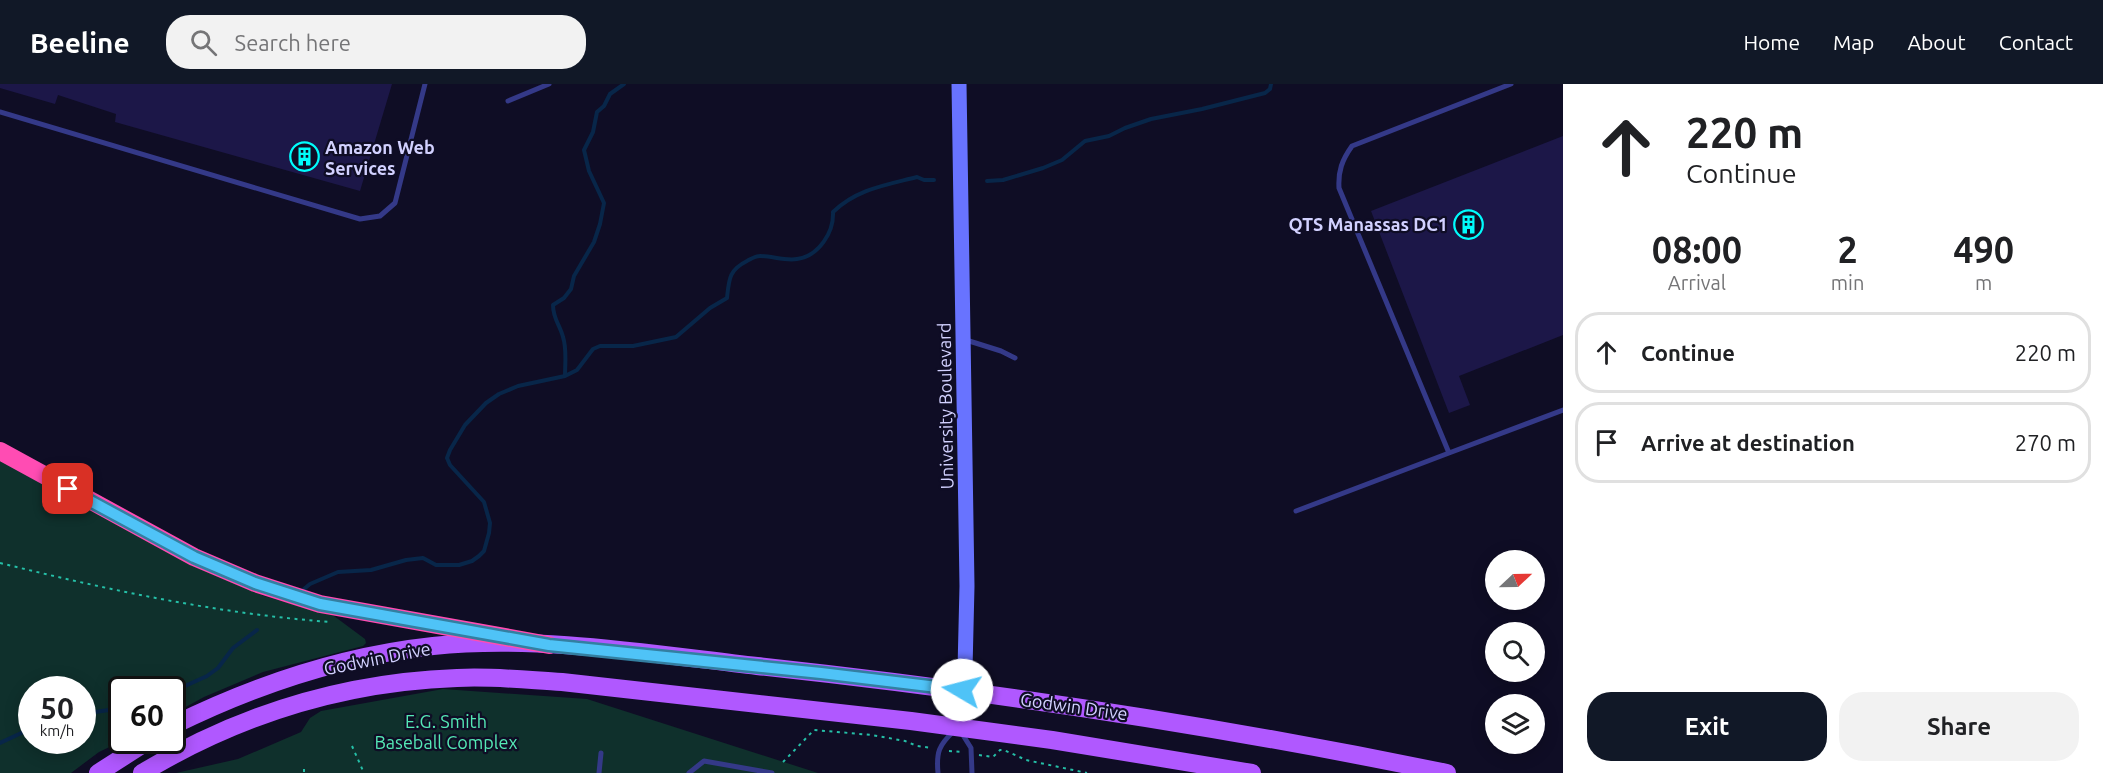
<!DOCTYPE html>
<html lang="en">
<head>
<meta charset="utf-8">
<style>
  :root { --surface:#fff; --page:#f2f2f2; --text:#202124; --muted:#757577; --line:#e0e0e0; --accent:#111827 }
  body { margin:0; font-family:Ubuntu,sans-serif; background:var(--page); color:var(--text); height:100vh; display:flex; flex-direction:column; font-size:22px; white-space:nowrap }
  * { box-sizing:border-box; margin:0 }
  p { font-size:20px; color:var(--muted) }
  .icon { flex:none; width:33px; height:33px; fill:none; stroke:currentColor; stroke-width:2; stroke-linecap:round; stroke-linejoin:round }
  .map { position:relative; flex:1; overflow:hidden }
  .details { display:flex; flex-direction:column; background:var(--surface); width:540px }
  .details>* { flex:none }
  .guide { background:#fff; color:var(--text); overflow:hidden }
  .needle { width:39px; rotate:68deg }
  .tools { position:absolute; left:1485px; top:466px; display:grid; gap:12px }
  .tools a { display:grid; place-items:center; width:60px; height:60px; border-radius:50%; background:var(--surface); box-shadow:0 3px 15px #0003; font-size:30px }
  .speed { position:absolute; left:18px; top:592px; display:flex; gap:12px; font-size:30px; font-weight:700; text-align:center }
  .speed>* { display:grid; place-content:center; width:78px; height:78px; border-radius:50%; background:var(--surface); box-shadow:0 3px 15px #0003; line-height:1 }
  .speed small { font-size:15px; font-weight:400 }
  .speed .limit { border:3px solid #111; border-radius:9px; background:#fff; color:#111 }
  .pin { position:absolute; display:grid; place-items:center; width:51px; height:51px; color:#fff; margin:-26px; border-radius:12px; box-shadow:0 3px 9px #0006 }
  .me { position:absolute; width:66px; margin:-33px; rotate:278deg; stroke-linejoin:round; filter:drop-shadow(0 0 4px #0008) }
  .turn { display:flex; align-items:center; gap:21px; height:126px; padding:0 24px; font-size:27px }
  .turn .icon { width:78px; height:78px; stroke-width:2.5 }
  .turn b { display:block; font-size:42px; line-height:51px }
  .eta { display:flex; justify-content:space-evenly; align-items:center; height:102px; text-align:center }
  .eta b { font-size:36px; font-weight:700; line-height:42px }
  .cta { display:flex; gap:12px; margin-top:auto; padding:12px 24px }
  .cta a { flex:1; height:69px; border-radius:24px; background:var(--accent); color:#fff; font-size:24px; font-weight:700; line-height:69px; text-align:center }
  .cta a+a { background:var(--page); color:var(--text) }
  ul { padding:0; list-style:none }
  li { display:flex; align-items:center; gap:18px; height:81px; margin:0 12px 9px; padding:0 12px; border:3px solid var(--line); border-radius:24px }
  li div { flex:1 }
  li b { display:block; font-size:22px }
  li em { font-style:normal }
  header { display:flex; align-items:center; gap:36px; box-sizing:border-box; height:84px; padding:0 30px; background:var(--accent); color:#fff }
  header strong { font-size:28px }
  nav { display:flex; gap:33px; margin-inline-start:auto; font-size:21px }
  .search { width:420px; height:54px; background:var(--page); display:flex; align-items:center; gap:15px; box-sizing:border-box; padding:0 21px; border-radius:24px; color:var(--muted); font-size:22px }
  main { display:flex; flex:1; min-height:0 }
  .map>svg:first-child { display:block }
</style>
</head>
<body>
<header>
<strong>Beeline</strong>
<div class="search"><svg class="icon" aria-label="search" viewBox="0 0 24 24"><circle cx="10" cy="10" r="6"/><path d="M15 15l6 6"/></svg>Search here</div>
<nav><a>Home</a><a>Map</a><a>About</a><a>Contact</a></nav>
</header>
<main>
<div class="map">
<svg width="1563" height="689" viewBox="0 0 1563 689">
  <rect width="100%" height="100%" fill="#0f0d25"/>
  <path fill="#0f302c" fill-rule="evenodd" d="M0,375L196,483L264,512L334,532L365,555L366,559L363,562L263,588L204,613L173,630L172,606H122V657L99,668L71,689H0ZM32,606H82V657H32Z
    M443,605L587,615L818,689H176L238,675L301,648L310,634L321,627Z"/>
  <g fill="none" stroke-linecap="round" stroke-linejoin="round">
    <path stroke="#082649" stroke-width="4" d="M987,97L1003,96L1043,84L1062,76L1085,57L1109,52L1125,44L1151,35L1202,25L1265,9L1270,5L1271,0
      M565,292C565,279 567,265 563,253C560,241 553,235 553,221L564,214L571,205L574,192L594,158L600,140L604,119L589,87L584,66L593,48L597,28L604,22L610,10L624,0
      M304,505L310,500L338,488L371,486L406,476L423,474L436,481H459L472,477L479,472L484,467L489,449L490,439L484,418L450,381L447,374L450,366L465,341L486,319L499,310L518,302L565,292L577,286L593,265L600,262H633L676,253L710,224L727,214C729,195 729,186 747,177C751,175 755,172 760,172C772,172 785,177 797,175C819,172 834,148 833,128C857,105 886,101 917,93L924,96H934
      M172,608L207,592L218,584L233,564L257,546
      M82,630L122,624
      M0,659L32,644"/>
  </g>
  <path fill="#1c1748" d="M0,0H392L360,107L115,38L116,30L58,11L55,20L0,4Z
    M1563,52V251L1459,292L1470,321L1449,329L1371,127Z"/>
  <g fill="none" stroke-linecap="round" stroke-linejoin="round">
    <path stroke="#25bfa7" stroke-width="2" stroke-dasharray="3 4.5" stroke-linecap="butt" d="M0,479C109,506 219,530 331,538
      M352,662L364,689
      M949,667L962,668
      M979,671L993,673L1000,666H1004L1026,676L1087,689
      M783,678L814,646L872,651L905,657L917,662L932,664
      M304,685V689"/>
    <path stroke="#343988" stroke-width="5" d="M1511,0L1352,62C1342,76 1338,87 1339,104L1449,369L1563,326
      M508,17L549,0
      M0,28L360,135L380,132L395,119L425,0
      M966,256L1001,267L1015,274
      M1296,427L1449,369
      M961,648L971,664L972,689
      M599,689L601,669
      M689,689L704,677L772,689
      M938,689C936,668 939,661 954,647"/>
    <path stroke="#6873ff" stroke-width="15" d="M958,643L965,585L967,502L959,0"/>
    <path stroke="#b058ff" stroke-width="18" d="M172,642C255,601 340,572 433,562C539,551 652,570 757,582C989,607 1219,642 1447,689
      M98,689L148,657
      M142,689C238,631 345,598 457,594C492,592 527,596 562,598L911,637L1052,656L1252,689"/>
    <path stroke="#ff4cb3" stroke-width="18" d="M0,367L194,473L255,499L320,520L549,561"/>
  </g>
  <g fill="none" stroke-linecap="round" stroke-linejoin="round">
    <defs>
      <path id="route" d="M68,405L194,473L255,499L320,520L549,561L821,589L962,606"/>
    </defs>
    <use href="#route" stroke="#337fa1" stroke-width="15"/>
    <use href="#route" stroke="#4fc3f7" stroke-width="10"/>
  </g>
  <defs>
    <symbol id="building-ring" viewBox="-11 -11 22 22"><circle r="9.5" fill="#0f0d25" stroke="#00fcfc" stroke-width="1.5"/><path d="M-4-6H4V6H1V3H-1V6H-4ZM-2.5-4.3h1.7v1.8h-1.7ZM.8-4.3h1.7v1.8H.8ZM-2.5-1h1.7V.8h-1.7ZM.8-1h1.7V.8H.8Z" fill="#00fcfc"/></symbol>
  </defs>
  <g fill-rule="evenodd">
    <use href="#building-ring" x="288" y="56" width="33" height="33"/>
    <use href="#building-ring" x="1452" y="124" width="33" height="33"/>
  </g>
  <g text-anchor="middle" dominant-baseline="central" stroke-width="4.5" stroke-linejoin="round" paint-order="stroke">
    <g font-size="18" font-weight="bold" fill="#d2d1ff" stroke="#0f0d25" text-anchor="start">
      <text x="325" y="63">Amazon Web<tspan x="325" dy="21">Services</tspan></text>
      <text x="1448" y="140" text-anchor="end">QTS Manassas DC1</text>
    </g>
    <g font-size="18" fill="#d2d1ff" stroke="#0f0d25">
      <text transform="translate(945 322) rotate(-91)">University Boulevard</text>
      <text transform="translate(377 574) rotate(-11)">Godwin Drive</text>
      <text transform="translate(1074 622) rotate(8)">Godwin Drive</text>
    </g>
    <g font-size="18" fill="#54e8b5" stroke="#0f0d25">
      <text x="446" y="637">E.G. Smith<tspan x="446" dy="21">Baseball Complex</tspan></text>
    </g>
  </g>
</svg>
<div class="tools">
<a><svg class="needle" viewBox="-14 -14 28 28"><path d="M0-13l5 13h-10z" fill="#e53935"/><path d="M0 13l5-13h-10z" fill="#757577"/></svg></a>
<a><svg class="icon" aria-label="search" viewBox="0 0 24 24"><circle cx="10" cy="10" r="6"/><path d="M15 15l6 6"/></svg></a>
<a><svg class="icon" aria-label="layers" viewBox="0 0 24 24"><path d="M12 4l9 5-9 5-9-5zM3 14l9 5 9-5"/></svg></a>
</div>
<div class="speed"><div>50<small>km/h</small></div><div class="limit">60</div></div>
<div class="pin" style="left:68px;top:405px;background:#d93025"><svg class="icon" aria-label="arrive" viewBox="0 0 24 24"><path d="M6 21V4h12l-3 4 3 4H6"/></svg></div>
<svg class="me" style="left:962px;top:606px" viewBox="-20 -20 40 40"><circle r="19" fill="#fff"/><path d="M0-13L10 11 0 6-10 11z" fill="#4fc3f7"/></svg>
</div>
<section class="details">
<div class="guide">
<div class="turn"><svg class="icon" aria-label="ahead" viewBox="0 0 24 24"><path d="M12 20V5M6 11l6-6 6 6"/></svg><div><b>220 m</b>Continue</div></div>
</div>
<div class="eta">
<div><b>08:00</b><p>Arrival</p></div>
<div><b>2</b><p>min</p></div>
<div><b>490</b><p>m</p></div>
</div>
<ul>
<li><svg class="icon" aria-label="ahead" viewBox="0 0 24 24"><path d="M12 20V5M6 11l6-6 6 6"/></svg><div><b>Continue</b></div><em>220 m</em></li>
<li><svg class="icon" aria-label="arrive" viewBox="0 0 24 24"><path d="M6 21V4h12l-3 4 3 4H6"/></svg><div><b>Arrive at destination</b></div><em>270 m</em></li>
</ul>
<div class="cta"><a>Exit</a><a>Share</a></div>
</section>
</main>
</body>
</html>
